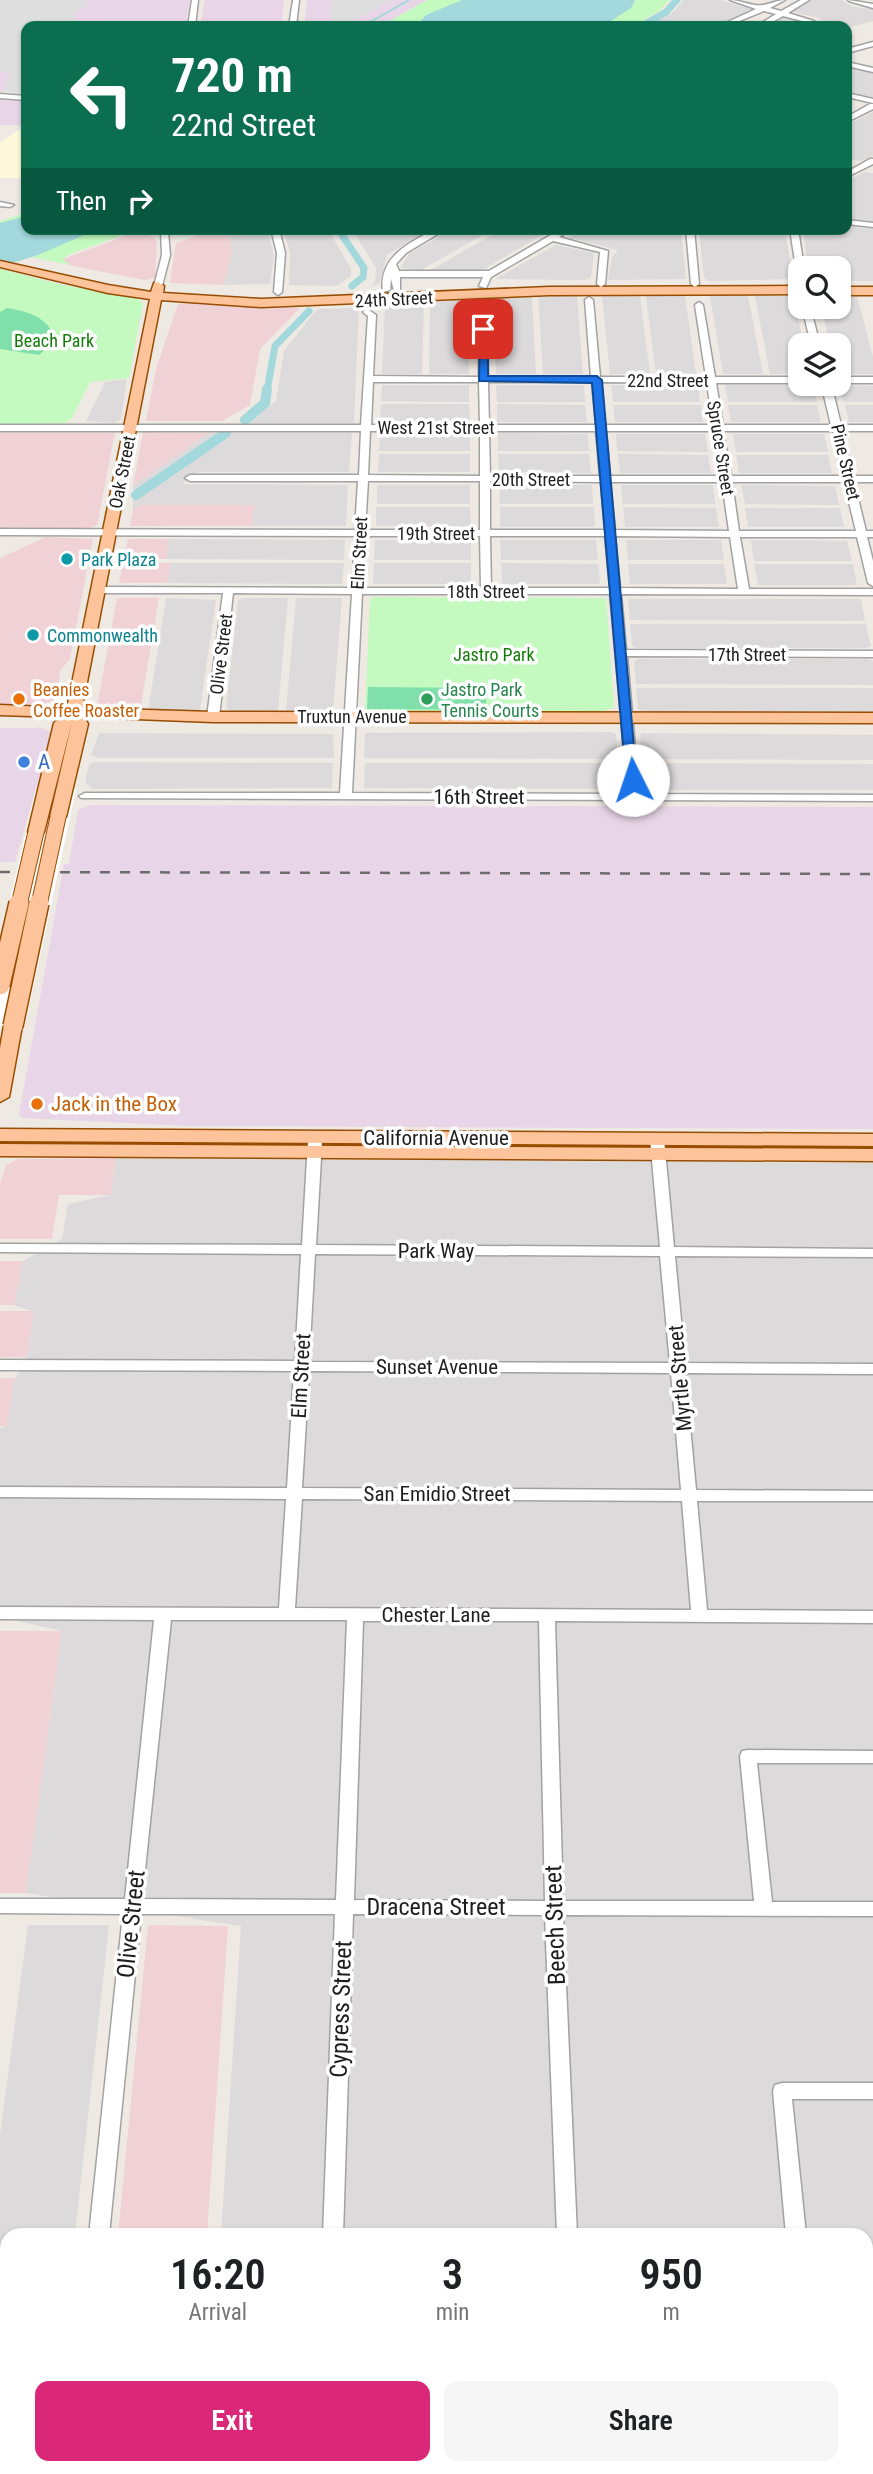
<!DOCTYPE html>
<html lang="en">
<head>
<meta charset="utf-8">
<style>
  :root { --surface:#fff; --page:#f6f6f6; --text:#202124; --muted:#757577; --accent:#db2777 }
  body { margin:0; font-family:"Roboto Condensed",sans-serif; background:var(--page); color:var(--text); height:100vh; display:flex; flex-direction:column; font-size:26px; white-space:nowrap }
  * { box-sizing:border-box; margin:0 }
  p { font-size:23px; color:var(--muted) }
  .icon { flex:none; width:38px; height:38px; fill:none; stroke:currentColor; stroke-width:2; stroke-linecap:round; stroke-linejoin:round }
  .map { position:relative; flex:1; overflow:hidden }
  .details { position:absolute; left:0px; top:2228px; width:873px; height:247px; display:flex; flex-direction:column; background:var(--surface); border-radius:21px 21px 0 0; box-shadow:0 2px 5px #0004 }
  .details>* { flex:none }
  .top-card { position:absolute; left:21px; top:21px; width:831px; height:214px; border-radius:14px; box-shadow:0 2px 5px #0004; background:#0b6e4f; color:#fff; overflow:hidden }
  .tools { position:absolute; left:788px; top:256px; display:grid; gap:14px }
  .tools a { display:grid; place-items:center; width:63px; height:63px; border-radius:14px; background:var(--surface); box-shadow:0 2px 5px #0004; font-size:35px }
  .pin { position:absolute; display:grid; place-items:center; width:60px; height:60px; color:#fff; margin:-30px; border-radius:14px; box-shadow:0 4px 10px #0006 }
  .me { position:absolute; width:77px; margin:-38px; rotate:356deg; stroke-linejoin:round; filter:drop-shadow(0 0 5px #0008) }
  .turn { display:flex; align-items:center; gap:24px; height:147px; padding:0 35px; font-size:32px }
  .turn .icon { width:91px; height:91px; stroke-width:2.5 }
  .turn b { display:block; font-size:49px; line-height:60px }
  .then { display:flex; align-items:center; height:66px; padding:0 35px; background:#0003; gap:14px; font-size:26px }
  .eta { display:flex; justify-content:space-evenly; align-items:center; height:119px; text-align:center }
  .eta b { font-size:42px; font-weight:600; line-height:49px }
  .action { display:flex; gap:14px; margin-top:auto; padding:14px 35px }
  .action a { flex:1; height:80px; border-radius:14px; background:var(--accent); color:#fff; font-size:28px; font-weight:600; line-height:80px; text-align:center }
  .action a+a { background:var(--page); color:var(--text) }
  .map>svg:first-child { display:block }
</style>
</head>
<body>
<div class="map">
<svg width="873" height="2474" viewBox="0 0 873 2474">
  <rect width="100%" height="100%" fill="#efe9e3"/>
  <path fill="#dcdadb" d="M684,0H720L755,10L718,25L697,23L688,26H650L674,11Z
    M811,0H842L853,7L873,9V21L847,28L765,26L784,16L806,24L822,23L820,18L789,11Z
    M847,67L873,73V98L847,92Z
    M873,112V156L862,161L847,159V125Z
    M864,172L873,173V222L847,219V181Z
    M847,226L873,229V281H838V268H808L803,229H847Z
    M228,229H267L274,255L270,284L224,285L232,251Z
    M283,229H328L351,269V276L336,286L289,285L290,253Z
    M352,229H412L422,234L387,255L380,283L370,286L375,282L376,268Z
    M452,229H494L421,270L400,268L409,254Z
    M502,229H552L479,272L429,271Z
    M582,229H681L686,279L608,280L612,257L618,250L569,238Z
    M699,229H785L793,279L708,281L704,278Z
    M556,245L594,253L591,277L585,280L495,279Z
    M532,296L536,374H496L493,299Z
    M538,296H577L583,374H543Z
    M602,296H640L650,374H610Z
    M646,296H685L696,374H656Z
    M710,296H748L763,374H723Z
    M755,296H793L804,345H800V374H770Z
    M838,296H857L873,357V374H838V345H830L821,306H838Z
    M468,300L469,374H429L430,302Z
    M385,304H424L422,374H382Z
    M359,308L354,423H246L276,401L284,351L313,314L319,309Z
    M127,379L121,419L114,423L86,421L105,382Z
    M382,385H469V402L381,401Z
    M496,385H584L585,402H497Z
    M611,385H698L700,402H613Z
    M725,385H813L817,402H728Z
    M840,385L873,386V402H844Z
    M381,404H469L470,422L380,421Z
    M497,404L585,405L587,422H497Z
    M613,405H701L703,422H615Z
    M728,405H817L821,422H731Z
    M845,405H873V422H849Z
    M208,433H352L349,472H198L182,484L348,485L346,526H252L254,505H143L133,509V486Z
    M380,433H470V451H379Z
    M498,433L588,434L589,451H498Z
    M616,434H705L708,452L617,451Z
    M733,434H824L828,452H736Z
    M379,454H470V472H378Z
    M498,454H589L591,473L499,472Z
    M618,454L708,455L711,473H620Z
    M736,455H828L832,473H739Z
    M377,485H470V504H377Z
    M499,485H592L593,504H500Z
    M621,485H713L715,504H623Z
    M741,485L835,486L839,505L745,504Z
    M376,507H470L471,526H376Z
    M500,507H594L595,527H500Z
    M623,507L716,508L719,527H625Z
    M745,508H840L844,527H748Z
    M169,539L345,540L344,560L166,559Z
    M375,540H471V560H374Z
    M500,540H596L598,560H501Z
    M626,540H721L724,560H628Z
    M751,540L847,541L852,561H754Z
    M171,563H344L342,584L167,583Z
    M374,563H471V584H373Z
    M501,563L598,564L600,584H502Z
    M628,564H724L727,584H630Z
    M754,564H853L857,585H758Z
    M166,598L216,600L200,710L148,711Z
    M244,598H288L278,711H231L226,708L238,600Z
    M296,598H342L333,710L286,711Z
    M628,599H861L865,621L630,620Z
    M630,624H866L871,646L866,648H636L632,645Z
    M638,659H868L873,661V685L636,684L634,662Z
    M636,688H873V712L643,711L638,709Z
    M611,732L616,734L618,759L364,758L365,733Z
    M99,733L333,734L334,758H98L91,755Z
    M643,733L873,735V760L643,759L640,735Z
    M95,762L333,763L332,788L93,789L85,782L89,765Z
    M365,763H619L621,789L364,788Z
    M643,763L873,764V790H648Z
    M116,1158L873,1163V2275H866V2235H221L241,1926L26,1893L62,1631L0,1617V1428L7,1426L15,1378L27,1357L34,1312L14,1305L23,1261L62,1239L68,1204L111,1195Z
    M28,1925H109L75,2235H7V2270H0V2135Z
    M0,2313H7V2468H866V2314H873V2474H0Z"/>
  <path fill="#f0d2d6" d="M228,229L232,251L224,285L170,283L176,243L214,230Z
    M139,231L155,238L157,243L155,278L145,280L87,269L69,265L63,259Z
    M188,302L300,308L260,349L250,405L222,421H146L156,369L178,304Z
    M143,432L208,433L133,486Z
    M0,433H115L97,525L90,528H0Z
    M143,505H255L252,526H130L133,509Z
    M46,537L93,539L70,659L60,671L57,696L52,701L40,706H0V558Z
    M128,539H169L166,559H124Z
    M123,563H171L167,583H119Z
    M117,598H159L140,711L104,709L97,706Z
    M116,1158L111,1195H59L52,1239H0V1184L6,1165L18,1159Z
    M0,1261H23L14,1305H0Z
    M0,1311H34L27,1357H0Z
    M0,1378H15L7,1426H0Z
    M0,1631H62L26,1893H0Z
    M148,1925L228,1926L207,2235H118Z"/>
  <path fill="#e8d5e7" d="M0,0H190L185,26H26V94L0,91Z
    M205,0H284L281,26H200Z
    M307,0H427L381,26H304Z
    M0,100L26,102V125H0Z
    M0,728H43L52,733L15,862H0Z
    M90,805L873,807V1129L188,1126L23,1118L19,1115L64,864H69L78,810Z"/>
  <path fill="#fff9dc" d="M26,125V178H0V143Z"/>
  <path fill="#d3eaa8" d="M104,1141L632,1144L644,1148L77,1146Z
    M743,1144L873,1145V1149L672,1147Z"/>
  <path fill="#c4fabf" d="M427,0H669L659,11L633,26H381Z
    M26,213V229H139L70,254L63,259L69,265L0,250V221Z
    M0,269L63,285L138,298L143,304L129,378L90,382L72,418L66,423L0,425Z
    M374,597L606,598L614,707L600,713L365,710L370,599Z"/>
  <path fill="#80dfab" d="M7,308C24,311 47,316 53,335L50,345L39,355L0,349V312Z
    M368,687L486,688V710L367,709Z"/>
  <path fill="#dedede" d="M0,0H88L86,8L77,9L74,20H83L81,26H26V94L0,91L5,89L10,73L0,72Z
    M332,0H393L345,26H330Z"/>
  <path fill="#a3d9dd" d="M462,0H635L631,8L603,26H416L426,15Z
    M26,216V229H98L38,255L0,267V223Z"/>
  <path fill="#fff" d="M36,789H76L25,1026H0V941Z"/>
  <g fill="none" stroke-linecap="round" stroke-linejoin="round">
    <path stroke="#a3d9dd" stroke-width="2" d="M363,26L409,0"/>
    <path stroke="#a3d9dd" stroke-width="7" d="M642,26L666,12L677,0
      M338,229L364,268L363,277L352,286
      M267,391L275,346L309,311"/>
    <path stroke="#a3d9dd" stroke-width="10" d="M245,420L265,403L267,389
      M136,495L226,433"/>
    <defs>
      <path id="minor" d="M192,0H198L195,26H188Z
        M293,0H299L296,26H289Z
        M730,0C740,0 754,7 763,5C771,4 777,0 785,0L770,8L781,11L801,0H809L788,13L814,21L810,23L783,16L765,26H757L776,14L764,11L727,26H719L756,9Z
        M848,0L873,4V8L849,1Z
        M873,42V46L847,53V49Z
        M847,62L873,68V72L847,66Z
        M847,93L873,99V103L847,97Z
        M0,94L26,96V100L0,98Z
        M870,104H873V109L847,122V117Z
        M870,159H873V164L847,177V172Z
        M0,202L14,205L10,207L0,206Z
        M847,220L873,223V227L847,224Z
        M271,229H279L285,253L282,292L278,295L274,292L277,253Z
        M435,229H446L406,253L396,264L399,271H489L561,229H571L559,237L608,251L605,284L601,287L597,284L600,252L553,241L491,277L486,288L479,286L483,277H400V291H394L391,279L390,290L383,292C378,257 409,243 435,229Z
        M686,229H694L699,284L695,287L691,284Z
        M790,229H798L804,268H800V270L796,268Z
        M161,230L168,232L170,255L162,286L158,289L154,286L162,255Z
        M589,297L593,300L600,377H706L695,305L699,302L703,305L715,377H800V383H716L723,425H831L821,383H831L841,425H873V431H842L853,476H873V482H854L866,531H873V537H867L873,561V586L868,583L857,537H740L749,589H873V595L621,594L626,650L873,651V657L627,656L639,794L873,795V801L81,798L79,796L85,793H340L352,594L233,593L219,717L213,720L207,717L223,593H99L94,590L99,587L352,588L355,536L0,535V529L355,530L358,481H190L185,478L190,475H359L361,431H0V425H361L368,316L363,312L367,309L376,315L373,376L479,377V304L483,301L487,304L488,377H591L585,300ZM373,382H479L480,425H371ZM488,382H592L596,425H489ZM601,382L707,383L713,425H605ZM370,431H480V476L368,475ZM489,431H596L600,476H490ZM606,431H714L721,476H610ZM723,431H833L843,476H731ZM368,481H480V530H365ZM490,481L601,482L605,530H490ZM610,482H722L729,531L615,530ZM732,482H844L856,531H739ZM365,536H480L481,588H362ZM490,536H605L610,588H491ZM615,536L730,537L738,589L620,588ZM362,594H610L628,794L352,793Z
        M802,306H810L820,345H811Z
        M838,377H873V383H838Z
        M657,1135L664,1139L674,1247L873,1249V1257L675,1256L685,1363L873,1364V1374L685,1373L696,1490L873,1491V1501H697L707,1610L873,1611V1623L555,1621L563,1901H754L740,1756L742,1751L748,1750L873,1751V1763H757L772,1902H873V1916L563,1915L577,2235H557L545,1915L353,1914L343,2235H323L335,1914H141L109,2235H89L123,1914L0,1913V1899H125L154,1620L0,1619V1607L279,1608L286,1499L0,1497V1487L287,1488L294,1371L0,1370V1360L295,1361L301,1254L0,1252V1244L302,1245L308,1141L315,1137L322,1141L316,1245L660,1247L650,1139ZM315,1254L660,1256L670,1363L309,1362ZM309,1371L671,1373L681,1490L302,1488ZM302,1499L682,1501L691,1610L295,1608ZM171,1620H347L336,1900L142,1899ZM363,1621H539L545,1901L354,1900Z
        M782,2083H873V2099H792L806,2235H786L773,2091L775,2085Z
        M0,2284H7V2302H0Z
        M866,2287H873V2305H866Z
        M65,2468H85L86,2474H64Z
        M315,2468H335L336,2474H314Z
        M565,2468H585L586,2474H564Z"/>
      <path id="major" d="M0,261L108,285L151,292L154,283L158,282L164,286L163,293L261,299L549,287L800,286V294L549,295L261,307L161,300L82,708L213,712L873,713V723L213,722L84,717L88,724L66,817L58,822L50,817L72,722L44,832L42,835H30L28,832L54,723L60,717L0,715V705L67,708L150,299L108,293L0,267Z
        M838,287H873V295H838Z
        M13,1021L22,1026L9,1097L0,1102V1048L4,1026Z
        M0,1129L873,1134V1146L0,1141Z
        M0,1144L873,1149V1161L0,1156Z"/>
    </defs>
    <use href="#minor" stroke="#a2a2a2" stroke-width="3"/>
    <use href="#major" stroke="#974d00" stroke-width="3"/>
    <use href="#minor" fill="#fff" fill-rule="evenodd"/>
    <use href="#major" fill="#fdc39a" fill-rule="evenodd"/>
    <path stroke="#6c6c6c" stroke-width="2.5" stroke-dasharray="10 10" stroke-linecap="butt" d="M0,872L873,874"/>
    <defs>
      <path id="major-bridge-far1" d="M19,905L36,832
        M39,905L58,817"/>
      <path id="major-bridge" d="M0,985L19,903
        M13,1026L39,903"/>
    </defs>
    <use href="#major-bridge-far1" stroke="#974d00" stroke-width="17" stroke-linecap="butt"/>
    <use href="#major-bridge" stroke="#974d00" stroke-width="22" stroke-linecap="butt"/>
    <use href="#major-bridge-far1" stroke="#fdc39a" stroke-width="15"/>
    <use href="#major-bridge" stroke="#fdc39a" stroke-width="19"/>
  </g>
  <path fill="#1a73e8" stroke="#114b97" stroke-width="2" d="M480,327L488,329V376H597L602,380L637,782L626,780L592,383L479,381Z"/>
  <g fill="#0f9aa8" stroke="#fff" stroke-width="2.5">
    <circle cx="67" cy="559" r="7"/>
    <circle cx="33" cy="635" r="7"/>
  </g>
  <g fill="#e8710a" stroke="#fff" stroke-width="2.5">
    <circle cx="19" cy="699" r="7"/>
    <circle cx="37" cy="1104" r="7"/>
  </g>
  <circle fill="#2e9e5b" stroke="#fff" stroke-width="2.5" cx="427" cy="699" r="7"/>
  <circle fill="#3f7fe0" stroke="#fff" stroke-width="2.5" cx="24" cy="762" r="7"/>
  <g text-anchor="middle" dominant-baseline="central" stroke-width="7" stroke-linejoin="round" paint-order="stroke">
    <g font-size="18" fill="#1e1e1e" stroke="#fff">
      <text transform="translate(394 299) rotate(-3)">24th Street</text>
      <text x="668" y="380">22nd Street</text>
      <text x="436" y="427">West 21st Street</text>
      <text transform="translate(721 448) rotate(81)">Spruce Street</text>
      <text transform="translate(846 462) rotate(77)">Pine Street</text>
      <text transform="translate(122 472) rotate(-79)">Oak Street</text>
      <text x="531" y="479">20th Street</text>
      <text x="436" y="533">19th Street</text>
      <text transform="translate(359 553) rotate(-87)">Elm Street</text>
      <text x="486" y="591">18th Street</text>
      <text transform="translate(221 654) rotate(-83)">Olive Street</text>
      <text x="747" y="654">17th Street</text>
      <text x="352" y="716">Truxtun Avenue</text>
    </g>
    <g font-size="18" fill="#137d0a" stroke="#fff">
      <text x="54" y="340">Beach Park</text>
      <text x="494" y="654">Jastro Park</text>
    </g>
    <g font-size="18" fill="#0d838f" stroke="#fff" text-anchor="start">
      <text x="81" y="559">Park Plaza</text>
      <text x="47" y="635">Commonwealth</text>
    </g>
    <g font-size="18" fill="#c56008" stroke="#fff" text-anchor="start">
      <text x="33" y="689">Beanies<tspan x="33" dy="21">Coffee Roaster</tspan></text>
    </g>
    <g font-size="18" fill="#27864d" stroke="#fff" text-anchor="start">
      <text x="441" y="689">Jastro Park<tspan x="441" dy="21">Tennis Courts</tspan></text>
    </g>
    <g font-size="21" fill="#366cbe" stroke="#fff" text-anchor="start">
      <text x="38" y="762">A</text>
    </g>
    <g font-size="21" fill="#1e1e1e" stroke="#fff">
      <text x="479" y="797">16th Street</text>
      <text x="436" y="1138">California Avenue</text>
      <text x="436" y="1251">Park Way</text>
      <text x="437" y="1367">Sunset Avenue</text>
      <text transform="translate(301 1376) rotate(-87)">Elm Street</text>
      <text transform="translate(680 1378) rotate(-95)">Myrtle Street</text>
      <text x="437" y="1494">San Emidio Street</text>
      <text x="436" y="1615">Chester Lane</text>
    </g>
    <g font-size="21" fill="#c56008" stroke="#fff" text-anchor="start">
      <text x="51" y="1104">Jack in the Box</text>
    </g>
    <g font-size="24" fill="#1e1e1e" stroke="#fff">
      <text x="436" y="1907">Dracena Street</text>
      <text transform="translate(131 1924) rotate(-84)">Olive Street</text>
      <text transform="translate(555 1925) rotate(-92)">Beech Street</text>
      <text transform="translate(341 2009) rotate(-88)">Cypress Street</text>
    </g>
  </g>
</svg>
<div class="tools">
<a><svg class="icon" aria-label="search" viewBox="0 0 24 24"><circle cx="10" cy="10" r="6"/><path d="M15 15l6 6"/></svg></a>
<a><svg class="icon" aria-label="layers" viewBox="0 0 24 24"><path d="M12 4l9 5-9 5-9-5zM3 14l9 5 9-5"/></svg></a>
</div>
<div class="pin" style="left:483px;top:329px;background:#d93025"><svg class="icon" aria-label="arrive" viewBox="0 0 24 24"><path d="M6 21V4h12l-3 4 3 4H6"/></svg></div>
<svg class="me" style="left:633px;top:780px" viewBox="-20 -20 40 40"><circle r="19" fill="#fff"/><path d="M0-13L10 11 0 6-10 11z" fill="#1a73e8"/></svg>
<div class="top-card">
<div class="turn"><svg class="icon" aria-label="left" viewBox="0 0 24 24"><path d="M17 20v-9H6M10 6l-5 5 5 5"/></svg><div><b>720 m</b>22nd Street</div></div>
<div class="then">Then<svg class="icon" aria-label="right" viewBox="0 0 24 24"><path d="M7 20v-9h11M14 6l5 5-5 5"/></svg></div>
</div>
<section class="details">
<div class="eta">
<div><b>16:20</b><p>Arrival</p></div>
<div><b>3</b><p>min</p></div>
<div><b>950</b><p>m</p></div>
</div>
<div class="action"><a>Exit</a><a>Share</a></div>
</section>
</div>
</body>
</html>
